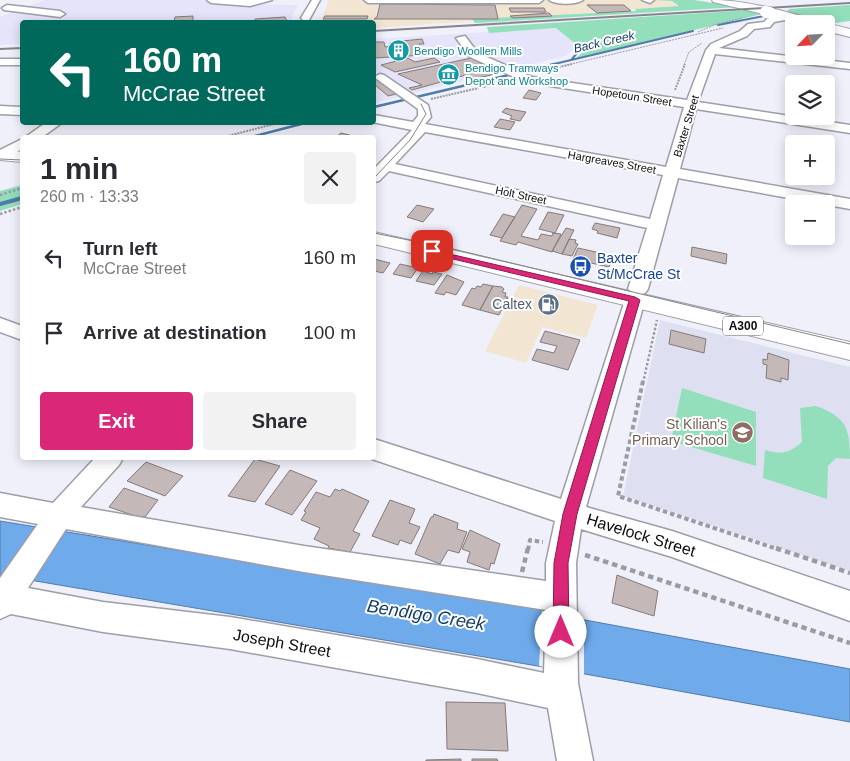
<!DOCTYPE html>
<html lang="en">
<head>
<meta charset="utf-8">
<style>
  :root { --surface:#fff; --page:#f2f2f3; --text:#2b2b33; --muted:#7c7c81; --accent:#db2777 }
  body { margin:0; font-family:Arial,sans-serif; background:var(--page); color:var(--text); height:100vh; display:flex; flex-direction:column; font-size:19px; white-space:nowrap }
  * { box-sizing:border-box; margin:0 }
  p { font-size:16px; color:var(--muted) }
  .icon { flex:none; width:28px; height:28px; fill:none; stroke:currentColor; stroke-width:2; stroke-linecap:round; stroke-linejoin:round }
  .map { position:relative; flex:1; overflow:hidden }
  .side { position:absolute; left:20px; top:135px; width:356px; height:325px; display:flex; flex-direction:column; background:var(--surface); border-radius:5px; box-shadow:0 2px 12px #0003 }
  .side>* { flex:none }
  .hud { position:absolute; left:20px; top:20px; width:356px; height:105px; border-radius:5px; box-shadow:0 2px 12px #0003; background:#00695c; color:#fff; overflow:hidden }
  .needle { width:32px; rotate:245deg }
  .buttons { position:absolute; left:785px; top:15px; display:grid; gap:10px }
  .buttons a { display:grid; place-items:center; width:50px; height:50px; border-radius:5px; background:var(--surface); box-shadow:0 2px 12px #0003; font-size:25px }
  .pin { position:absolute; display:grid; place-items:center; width:42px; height:42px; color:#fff; margin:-21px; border-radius:10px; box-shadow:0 2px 8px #0006 }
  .me { position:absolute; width:55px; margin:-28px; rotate:0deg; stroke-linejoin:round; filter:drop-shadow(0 0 4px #0008) }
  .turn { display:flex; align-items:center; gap:18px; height:105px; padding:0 20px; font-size:22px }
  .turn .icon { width:65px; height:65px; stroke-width:2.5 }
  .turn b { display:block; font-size:35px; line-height:42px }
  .round { display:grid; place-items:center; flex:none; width:52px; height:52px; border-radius:5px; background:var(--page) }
  .overview { display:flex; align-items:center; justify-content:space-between; height:85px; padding:0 20px }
  h1 { font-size:30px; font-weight:700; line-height:38px }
  .cta { display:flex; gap:10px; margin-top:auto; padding:10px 20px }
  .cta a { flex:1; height:58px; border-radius:5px; background:var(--accent); color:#fff; font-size:20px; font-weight:700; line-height:58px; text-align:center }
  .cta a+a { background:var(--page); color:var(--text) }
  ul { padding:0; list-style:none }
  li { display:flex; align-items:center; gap:15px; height:75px; padding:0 20px }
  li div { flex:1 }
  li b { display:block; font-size:19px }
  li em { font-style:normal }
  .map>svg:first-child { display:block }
</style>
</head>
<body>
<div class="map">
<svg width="850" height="761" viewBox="0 0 850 761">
  <rect width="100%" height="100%" fill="#eff0fa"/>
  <path fill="#f2e5d1" d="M329,0H654L672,1L680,6L374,28V22H321Z
    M519,285L598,305L586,338L542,327L526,363L485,351Z"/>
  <path fill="#e6e4fa" d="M45,0H199L245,4L298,5L292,16L293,22H22V44L0,45V17Z
    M556,28L578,46L565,56L374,103V91L376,89L374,86V39Z"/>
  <path fill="#dee0f1" d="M660,320L850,367V571L623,496Z"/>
  <path fill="#93dfbb" d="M654,0H694L739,7L475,23L472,19L636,11L635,9L679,6L672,1Z
    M850,5V21L836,23L787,12L789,9Z
    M750,10L762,14L576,58L587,49L586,48L578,46L556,28L489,33L487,27Z
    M22,185V204L0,211V191Z
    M682,388L756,412V466L671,441Z
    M816,406C846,417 850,428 850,459L836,458L828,466L827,499L763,478L765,450C781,455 790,453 802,442L800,408Z"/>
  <path fill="#6faaeb" stroke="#517ba9" d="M0,521L538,609L585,620L850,669V722L585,674L0,575Z"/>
  <path fill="#eff0fa" d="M542,609L584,617V675L539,666Z"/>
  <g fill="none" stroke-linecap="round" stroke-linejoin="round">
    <path stroke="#517ba9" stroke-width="2" d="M718,25L769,15
      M572,59L582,47
      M550,65L693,31"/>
    <path stroke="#517ba9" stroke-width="2.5" d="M374,107L555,64
      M247,138L309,122"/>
    <path stroke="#517ba9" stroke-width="4" d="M0,204L22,198"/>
  </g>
  <path fill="#c4b9b8" stroke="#847a79" d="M380,4L495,5L498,19H374L377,17Z
    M587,5H624L631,11L597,13Z
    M509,8H544L546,12H511Z
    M549,13L552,16L513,18L510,16Z
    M193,16V22H166H174L175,17Z
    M325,16H368L367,19H323Z
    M285,17L287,21L256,22L255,19Z
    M422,39L424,44H419L425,55L374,58V42H384L385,47L391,46L390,43L401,42L405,45L402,41Z
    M408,58L415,62L434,58L440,62L395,72L381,65Z
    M471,58L500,73L473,79L466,75L412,90L409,88L422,85L398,74Z
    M378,78L400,93L388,96L374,84V79Z
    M529,90L541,93L536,100L523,98Z
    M506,108L509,109L526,112L520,121L510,119L512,116L502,112Z
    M500,119L515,122L510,130L494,127Z
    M341,133L353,136L351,138H326L336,137Z
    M417,205L434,209L423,222L407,217Z
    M522,205L537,209L521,236L538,240L541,234L552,236L553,233L561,234L552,252L518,242L516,245L500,241Z
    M548,212L564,215L555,233L539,229Z
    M503,214L515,217L502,238L490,235Z
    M595,223L620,228L617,238L597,233L598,231L592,229Z
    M566,228L574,230L562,254L552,251Z
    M569,239L576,240L575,243L578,244L572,256L562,254Z
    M692,247L727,254L726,264L691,256Z
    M578,248L614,256L609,267L573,259Z
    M374,259L390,263L383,273L374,271Z
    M400,264L418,268L411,278L393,274Z
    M423,271L432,274L433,272L442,274L434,285L416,281Z
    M447,275L464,282L456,295L446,292L444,295L435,293Z
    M483,284L493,286L480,310L462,305L472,288L475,289L477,286L481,287Z
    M493,286L502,287L504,289L502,292L506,293L505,297H508L499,315L480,310Z
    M671,330L706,339L704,353L669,344Z
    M545,331L580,340L568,370L532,360L537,349L554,353L557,346L540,342Z
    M768,353L789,360L788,380L781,378V382L766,378L767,365L763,364V359L767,360Z
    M255,459L280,466L255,502L228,496Z
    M146,462L183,476L165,496L127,481Z
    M290,470L317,481L292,515L265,504Z
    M124,488L158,500L145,517L135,516L109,507Z
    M335,489L340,491L342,489L369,501L353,531L360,534L350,552L328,548L329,546L314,539L320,528L301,520L306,512L304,511L316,492L330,497Z
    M390,500L415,509L409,523L420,527L411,544L400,540L398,545L372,536Z
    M434,514L458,523L457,529L467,532L459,553L448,550L440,564L415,554L431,517H433Z
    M470,530L500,544L494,564L491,563L489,570L467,562L470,552L462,549Z
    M617,575L658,591L654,616L612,603Z
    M446,702L505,703L508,751L447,749Z
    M461,759V761H426V760Z
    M472,759H497L498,761H472Z"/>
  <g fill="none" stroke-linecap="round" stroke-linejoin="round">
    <defs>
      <path id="minor" d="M207,0H272L250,6L211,3Z
        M312,0H320L309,20H303L301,18Z
        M364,0H543L539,3H368Z
        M549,0H583C576,5 556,5 549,0Z
        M642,0H654L650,3Z
        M7,5L60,11L65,14L60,17L4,10L2,8Z
        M788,14L791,15V19L774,22L770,27L754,29L747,36L719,48L850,63V69L715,54L698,102L850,125V133L696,109L680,169L850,199V209L678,178L648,289L645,293L638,295L645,300L586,507L672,531L850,591V621L672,557L581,529L576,563L578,683L593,761H557L548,708L477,693L230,649L103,632L11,614L0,619V578L38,524L0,517V493L53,503L95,458H123L119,465L81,507L304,546L546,581V563L555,521L369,458H374V439L561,499L625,300L628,296L635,294L628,289L647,228L389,171L379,181L374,182V169L412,130L372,122L374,115L413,122L418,116V109L374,77L380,74L384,75L428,105L431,117L425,124L666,167L684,107L525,82L470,57L456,38L465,36L478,53L532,77L687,100L706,50L711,44L740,31L748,24L764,22L768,18ZM425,132L663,175L650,219L395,164ZM66,529L304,572L546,610L544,673L477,659L230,617L103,602L28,588Z
        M0,59H22V65H0Z
        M0,106L22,107V115L0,114Z
        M47,122H63L41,138H24Z
        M22,139V149L7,158L0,159V150Z
        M0,318L22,326V340L0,332Z"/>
      <path id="major" d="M712,0C757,0 807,19 850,29V37L826,31V24H804L713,2Z"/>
      <path id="highway" d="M0,150L22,152V162L0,160Z
        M374,232L850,342V360L374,244Z"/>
    </defs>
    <use href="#minor" stroke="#9d9ea7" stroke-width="3"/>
    <use href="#major" stroke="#9d9ea7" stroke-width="2"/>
    <use href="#highway" stroke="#9d9ea7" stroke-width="2"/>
    <path stroke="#9b9ba3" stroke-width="1" stroke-dasharray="2 1" stroke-linecap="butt" d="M698,32L714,25L742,18
      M567,65L723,28
      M684,65L689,52L702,43"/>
    <path stroke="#9b9ba3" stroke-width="2" stroke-dasharray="2 1" stroke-linecap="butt" d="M547,70L572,64
      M675,90L685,64
      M431,99L505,82
      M220,138L282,122"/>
    <path stroke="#9b9ba3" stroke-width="2.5" stroke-dasharray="2.5 2" stroke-linecap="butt" d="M0,195L22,188
      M0,214L22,207
      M643,383L657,320"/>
    <path stroke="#9b9ba3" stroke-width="4" stroke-dasharray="4.5 3" stroke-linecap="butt" d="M643,381L618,496L780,550
      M528,550L530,540L543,542"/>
    <path stroke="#9b9ba3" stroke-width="4.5" stroke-dasharray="5.5 4" stroke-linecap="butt" d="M776,548L850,573
      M585,555L850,643
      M522,572L528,548"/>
    <use href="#minor" fill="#fff" fill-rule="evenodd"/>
    <use href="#major" fill="#fff" fill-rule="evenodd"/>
    <use href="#highway" fill="#fff" fill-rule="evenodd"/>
    <path stroke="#85858c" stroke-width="1" d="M0,159L22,160
      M374,178L410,140L426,114L421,104
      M374,233L453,249L850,344"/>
    <path stroke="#85858c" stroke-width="2" d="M374,31L850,3
      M0,49L22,48"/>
    <defs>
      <path id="major-bridge" d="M766,12L770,13"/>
    </defs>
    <use href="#major-bridge" stroke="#9d9ea7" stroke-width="13" stroke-linecap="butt"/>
    <use href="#major-bridge" stroke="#fff" stroke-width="12"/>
  </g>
  <path fill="#db2777" stroke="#8e194d" d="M428,249L635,297L640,300L577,514L568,563L569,632L567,638L561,640L555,638L553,632L554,563L563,514L629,301L428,253Z"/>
  <defs>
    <symbol id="building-disc" viewBox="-11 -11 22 22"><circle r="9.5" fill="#0f9aa8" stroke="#fff"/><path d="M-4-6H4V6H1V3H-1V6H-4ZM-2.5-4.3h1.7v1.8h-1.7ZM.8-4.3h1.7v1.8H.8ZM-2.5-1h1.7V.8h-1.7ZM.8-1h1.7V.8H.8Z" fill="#fff"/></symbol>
    <symbol id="museum-disc" viewBox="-11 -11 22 22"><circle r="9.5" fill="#0f9aa8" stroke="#fff"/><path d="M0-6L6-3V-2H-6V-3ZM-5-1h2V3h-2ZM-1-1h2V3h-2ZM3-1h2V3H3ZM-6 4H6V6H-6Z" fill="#fff"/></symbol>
    <symbol id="bus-disc" viewBox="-11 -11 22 22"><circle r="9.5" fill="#1a4fb4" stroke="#fff"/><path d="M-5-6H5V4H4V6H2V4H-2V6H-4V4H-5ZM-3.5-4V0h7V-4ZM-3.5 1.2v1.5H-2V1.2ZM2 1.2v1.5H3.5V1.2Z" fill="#fff"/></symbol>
    <symbol id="fuel-disc" viewBox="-11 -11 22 22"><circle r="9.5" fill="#5c6f8a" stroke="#fff"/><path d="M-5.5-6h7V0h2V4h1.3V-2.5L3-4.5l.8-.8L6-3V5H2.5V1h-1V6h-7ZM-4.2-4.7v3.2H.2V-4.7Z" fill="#fff"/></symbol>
    <symbol id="school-disc" viewBox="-11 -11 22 22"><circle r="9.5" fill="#8d6e63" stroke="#fff"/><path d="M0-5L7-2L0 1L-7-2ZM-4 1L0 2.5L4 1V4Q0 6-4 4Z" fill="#fff"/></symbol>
  </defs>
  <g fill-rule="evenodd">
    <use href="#building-disc" x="386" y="38" width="25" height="25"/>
    <use href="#museum-disc" x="436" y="62" width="25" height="25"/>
    <use href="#bus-disc" x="568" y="254" width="25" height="25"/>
    <use href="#fuel-disc" x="536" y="292" width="25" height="25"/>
    <use href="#school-disc" x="730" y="420" width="25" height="25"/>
  </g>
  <g text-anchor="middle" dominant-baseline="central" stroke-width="4" stroke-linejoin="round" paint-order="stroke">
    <g font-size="11" fill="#0d838f" stroke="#fff" text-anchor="start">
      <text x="414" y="51">Bendigo Woollen Mills</text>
      <text x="465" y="68">Bendigo Tramways<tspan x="465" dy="13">Depot and Workshop</tspan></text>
    </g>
    <g font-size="11" fill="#0c0c0f" stroke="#fff">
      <text transform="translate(632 96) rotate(9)">Hopetoun Street</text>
      <text transform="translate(686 126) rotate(-73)">Baxter Street</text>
      <text transform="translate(612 162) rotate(10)">Hargreaves Street</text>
      <text transform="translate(521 195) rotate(12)">Holt Street</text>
    </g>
    <g font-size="12" font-style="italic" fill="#143e68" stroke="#fff">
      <text transform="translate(604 42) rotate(-13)">Back Creek</text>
    </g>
    <rect fill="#fff" stroke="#555557" stroke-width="1" x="723" y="316.5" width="40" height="19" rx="4"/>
    <g font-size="12" font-weight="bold" fill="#0c0c0f">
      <text x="743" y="326">A300</text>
    </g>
    <g font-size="14" fill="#164399" stroke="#fff" text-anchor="start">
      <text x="597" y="258">Baxter<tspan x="597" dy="16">St/McCrae St</tspan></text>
    </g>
    <g font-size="14" fill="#4e5e75" stroke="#fff" text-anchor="end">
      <text x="532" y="304">Caltex</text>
    </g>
    <g font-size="14" fill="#785e54" stroke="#fff" text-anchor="end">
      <text x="727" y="424">St Kilian's<tspan x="727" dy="16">Primary School</tspan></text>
    </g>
    <g font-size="16" fill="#0c0c0f" stroke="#fff">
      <text transform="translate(641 535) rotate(17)">Havelock Street</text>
      <text transform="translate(282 643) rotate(10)">Joseph Street</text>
    </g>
    <g font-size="18" font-style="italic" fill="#143e68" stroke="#fff">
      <text transform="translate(426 615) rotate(9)">Bendigo Creek</text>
    </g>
  </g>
</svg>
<div class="buttons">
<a><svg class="needle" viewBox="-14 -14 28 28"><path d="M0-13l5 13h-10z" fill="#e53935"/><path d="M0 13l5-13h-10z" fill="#7c7c81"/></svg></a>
<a><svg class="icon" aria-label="layers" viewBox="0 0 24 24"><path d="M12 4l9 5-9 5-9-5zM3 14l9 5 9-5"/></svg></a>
<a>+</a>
<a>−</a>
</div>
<div class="pin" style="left:432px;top:251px;background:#d93025"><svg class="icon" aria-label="arrive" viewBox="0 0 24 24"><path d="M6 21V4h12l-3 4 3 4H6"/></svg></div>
<svg class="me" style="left:561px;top:632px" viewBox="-20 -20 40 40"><circle r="19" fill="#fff"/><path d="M0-13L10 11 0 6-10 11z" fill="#db2777"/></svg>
<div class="hud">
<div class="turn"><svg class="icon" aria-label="left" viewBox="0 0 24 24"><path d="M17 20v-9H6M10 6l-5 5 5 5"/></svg><div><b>160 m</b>McCrae Street</div></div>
</div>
<section class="side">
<div class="overview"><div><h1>1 min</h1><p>260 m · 13:33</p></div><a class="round"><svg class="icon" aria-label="close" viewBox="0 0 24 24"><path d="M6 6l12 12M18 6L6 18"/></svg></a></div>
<ul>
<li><svg class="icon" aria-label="left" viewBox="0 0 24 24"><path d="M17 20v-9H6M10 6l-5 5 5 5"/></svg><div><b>Turn left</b><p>McCrae Street</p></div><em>160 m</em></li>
<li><svg class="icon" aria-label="arrive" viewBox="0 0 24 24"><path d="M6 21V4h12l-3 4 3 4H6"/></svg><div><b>Arrive at destination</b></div><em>100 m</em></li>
</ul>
<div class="cta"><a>Exit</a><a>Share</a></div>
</section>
</div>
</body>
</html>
